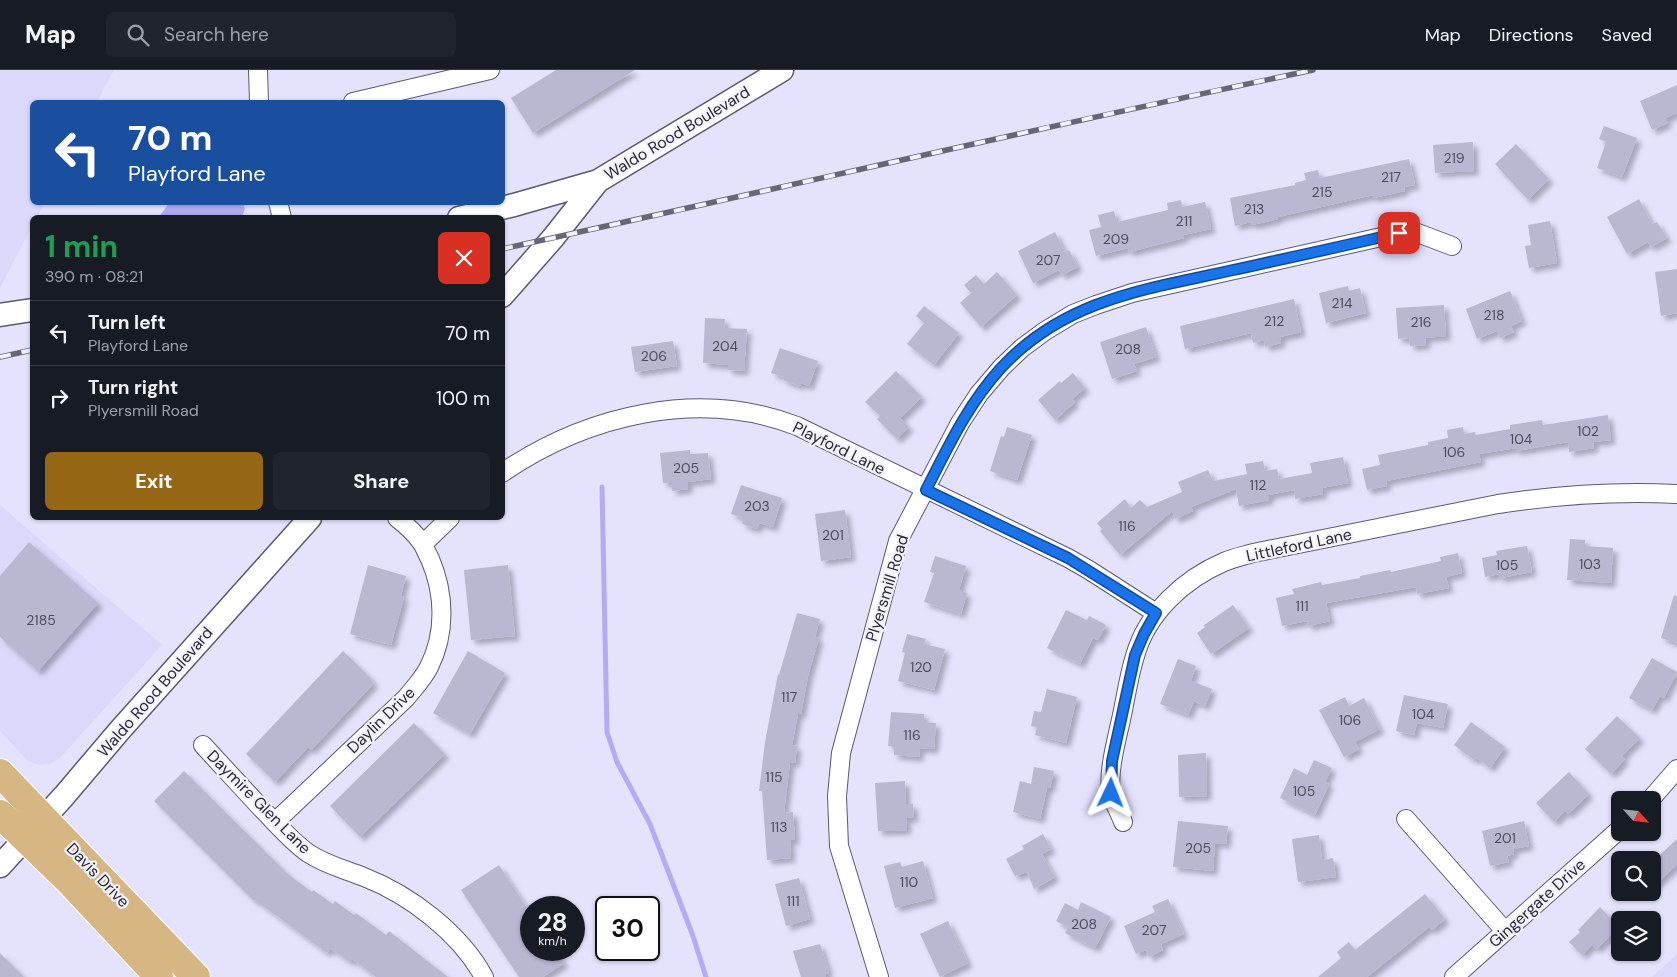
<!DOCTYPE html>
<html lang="en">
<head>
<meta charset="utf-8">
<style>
  :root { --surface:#171b24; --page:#20242c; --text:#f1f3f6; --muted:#9ea1a6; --line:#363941; --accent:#966816 }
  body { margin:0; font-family:"DM Sans",sans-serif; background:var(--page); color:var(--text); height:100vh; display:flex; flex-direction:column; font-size:19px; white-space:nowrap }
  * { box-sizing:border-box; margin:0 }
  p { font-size:16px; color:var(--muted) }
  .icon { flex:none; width:28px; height:28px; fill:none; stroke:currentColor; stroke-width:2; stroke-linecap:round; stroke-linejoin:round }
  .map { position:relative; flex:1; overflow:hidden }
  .drawer { position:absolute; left:30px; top:145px; width:475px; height:305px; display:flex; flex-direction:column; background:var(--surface); border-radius:8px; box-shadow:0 1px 4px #0004 }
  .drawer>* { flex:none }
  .guide { position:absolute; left:30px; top:30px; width:475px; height:105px; border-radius:8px; box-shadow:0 1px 4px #0004; background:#1a4fa0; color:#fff; overflow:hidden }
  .needle { width:32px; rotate:117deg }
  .fabs { position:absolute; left:1611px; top:721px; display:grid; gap:10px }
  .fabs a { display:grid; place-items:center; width:50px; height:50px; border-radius:8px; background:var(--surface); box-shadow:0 1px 4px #0004; font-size:25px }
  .speed { position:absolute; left:520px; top:826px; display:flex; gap:10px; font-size:25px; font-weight:700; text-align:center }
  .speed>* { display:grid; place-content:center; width:65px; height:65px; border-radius:50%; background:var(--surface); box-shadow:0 1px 4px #0004; line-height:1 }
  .speed small { font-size:12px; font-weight:400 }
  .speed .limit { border:2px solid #111; border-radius:8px; background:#fff; color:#111 }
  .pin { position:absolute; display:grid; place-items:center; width:42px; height:42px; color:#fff; margin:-21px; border-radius:10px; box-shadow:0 2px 8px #0006 }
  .me { position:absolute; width:55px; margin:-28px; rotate:2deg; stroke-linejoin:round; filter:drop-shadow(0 0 4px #0008) }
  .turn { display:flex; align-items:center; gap:18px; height:105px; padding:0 15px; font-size:22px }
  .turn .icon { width:65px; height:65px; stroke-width:2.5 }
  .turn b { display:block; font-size:35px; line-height:42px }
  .round { display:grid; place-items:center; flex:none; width:52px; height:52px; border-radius:8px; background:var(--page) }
  .summary { display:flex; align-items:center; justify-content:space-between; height:85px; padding:0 15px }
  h1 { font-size:30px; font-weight:700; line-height:38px; color:#1e9e55 }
  .action { display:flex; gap:10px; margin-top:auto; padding:10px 15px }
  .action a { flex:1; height:58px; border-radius:8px; background:var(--accent); color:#fff; font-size:20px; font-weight:700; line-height:58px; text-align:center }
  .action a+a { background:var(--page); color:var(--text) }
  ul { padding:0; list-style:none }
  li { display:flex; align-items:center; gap:15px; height:65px; padding:0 15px; border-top:1px solid var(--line) }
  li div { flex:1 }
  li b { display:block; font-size:19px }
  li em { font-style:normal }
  header { display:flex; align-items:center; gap:30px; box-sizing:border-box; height:70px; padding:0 25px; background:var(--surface); border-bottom:1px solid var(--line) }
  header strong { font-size:24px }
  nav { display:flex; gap:28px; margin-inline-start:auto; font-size:18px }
  .search { width:350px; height:45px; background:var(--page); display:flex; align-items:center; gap:12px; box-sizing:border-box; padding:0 18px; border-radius:8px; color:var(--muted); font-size:19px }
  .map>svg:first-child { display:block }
</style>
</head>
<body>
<header>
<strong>Map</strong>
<div class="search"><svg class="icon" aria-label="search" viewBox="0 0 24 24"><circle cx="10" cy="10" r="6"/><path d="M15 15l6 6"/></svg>Search here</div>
<nav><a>Map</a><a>Directions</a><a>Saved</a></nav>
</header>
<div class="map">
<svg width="1677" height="907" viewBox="0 0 1677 907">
  <defs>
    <filter id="shadow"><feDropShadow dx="4.5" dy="4.5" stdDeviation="2.5" flood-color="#0004"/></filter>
  </defs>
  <rect width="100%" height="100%" fill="#e5e2fe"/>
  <path fill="#dbd8fb" d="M0,0H114L97,32H32V132L45,133L37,147L32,148V156L0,218Z
    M0,435L162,575L59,689L50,694L39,695L28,691L0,661Z
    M1677,884V907H1652Z"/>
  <path fill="#b5abf5" d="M169,133H243L245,139L242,147H159Z"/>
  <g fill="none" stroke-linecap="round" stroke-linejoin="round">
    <path stroke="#b5abf5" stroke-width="5" d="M602,417L607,662L617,692L650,754L693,866L706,907"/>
  </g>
  <path fill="#b9b7d2" filter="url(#shadow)" d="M556,0H635L533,63L511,28Z
    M1677,15V43L1665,48L1668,53L1652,60L1640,31Z
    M1604,56L1637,68L1622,107L1597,98L1606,72L1599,69Z
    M1473,72L1474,101L1435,103L1433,75Z
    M1516,74L1549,109L1528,130L1495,94Z
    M1409,89L1415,115L1404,117L1405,121L1373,128V125L1278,147V149L1252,155L1251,152L1235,156L1230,128L1295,115V113L1306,110L1304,103L1318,100L1320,108Z
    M1639,129L1652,154L1657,152L1667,168L1651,177L1648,172L1627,184L1607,147Z
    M1181,130L1182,137L1205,132L1211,159L1183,165L1184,168L1129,182L1128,178L1096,186L1089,160L1101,157L1098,145L1114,141L1117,152L1168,140L1167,133Z
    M1550,151L1557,193L1529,198L1525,176L1531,175L1528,155Z
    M1055,162L1065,182L1069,180L1078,197L1062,205L1059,200L1033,213L1018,181Z
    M1677,199V243L1661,246L1655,202Z
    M997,202L1017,225L981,257L960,233L971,223L964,215L976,205L984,214Z
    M1348,216L1349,221L1360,218L1366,243L1326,253L1319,223Z
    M1510,221L1522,251L1511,256L1514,262L1500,268L1497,261L1477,269L1466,239Z
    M1294,229L1301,262L1280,267L1281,273L1265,277L1264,270L1253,273L1251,263L1185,279L1180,256Z
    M1444,235L1446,266L1425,268L1426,275L1410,276L1409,268L1398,269L1396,238Z
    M924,236L959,263L934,295L907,274L924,253L916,246Z
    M705,248L725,249L724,258L747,259L744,301L728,300V295L703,293Z
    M1146,257L1156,287L1134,294L1137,301L1112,309L1100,272Z
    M673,271L677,296L635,302L631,277Z
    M780,278L818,291L809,316L801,313L800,316L783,310L784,307L771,303Z
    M896,301L922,327L900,348L909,357L897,369L877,349L880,346L865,332Z
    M1073,303L1085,318L1072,329L1075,332L1055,350L1038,330L1060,311L1061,313Z
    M1608,345L1611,370L1593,372L1594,378L1569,382L1568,372L1516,381V378L1479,384L1481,392L1386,411L1387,416L1367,420L1362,399L1380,395L1378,385L1428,375V372L1448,368L1447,360L1463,357L1464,364L1475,362L1476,365L1510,359V355L1542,350L1543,355Z
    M1007,357L1032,365L1017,410L990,401L1001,366L1004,367Z
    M690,380V384L708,383L711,409L688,412V419L672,421L671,413H663L660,383Z
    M1343,387L1348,413L1322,418L1323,424L1295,429L1294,420L1269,425V430L1239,436L1236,419L1191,437L1193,441L1175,449L1172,441L1120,485L1100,461L1102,459L1097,453L1125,429L1131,438L1140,430L1147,437L1182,422L1178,412L1208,400L1213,411L1247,404L1245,394L1263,391L1265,401L1277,399L1279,409L1312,403L1310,393Z
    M741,415L782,428L773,457L759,453L757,459L742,454L743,448L731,444Z
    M845,440L851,487L821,491L815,444Z
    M1570,469L1585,470V476L1613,478L1611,513L1567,510Z
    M29,472L98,533L38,601L0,567V506Z
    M1527,476L1532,502L1500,508L1499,504L1485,507L1482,488L1497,485L1496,481Z
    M1458,483L1462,503L1446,507L1449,518L1417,524L1416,517L1326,533L1330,551L1308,556L1307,551L1282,556L1276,528L1294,524L1292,519L1321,512L1322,515L1360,508V506L1390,500L1391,502L1441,491L1440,487Z
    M935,486L966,496L959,520L967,523L961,544L924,532L934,503L930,502Z
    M368,495L406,506L401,526L404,527L391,575L350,564Z
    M508,495L515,566L471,570L464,500Z
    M1674,525L1677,526V573L1661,568Z
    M1233,535L1249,558L1211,584L1197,563L1205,557L1204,555Z
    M1066,540L1087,550L1089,546L1106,555L1098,570L1093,568L1080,594L1047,578Z
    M797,543L820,549L815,567L819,568L808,606L801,644H798L792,675L797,676L795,693L790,692L784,743L793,742L795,770H790L791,788L767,790L762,721H759L765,672L778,604L779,605Z
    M907,564L926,569L924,574L945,579L934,620L898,611L905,583L902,582Z
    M343,581L371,608L370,609L374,613L311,680L308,677L275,712L246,684Z
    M468,581L505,603L470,664L433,643Z
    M1652,588L1677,602L1664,628L1660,626L1652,640L1629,628Z
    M1178,589L1196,596L1191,611L1212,619L1205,636L1194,631L1188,645L1160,634Z
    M1047,619L1077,627L1066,673L1035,665L1037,657L1031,656L1034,641L1041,642Z
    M1404,625L1448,634L1443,658L1417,653L1414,665L1396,661Z
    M1345,627L1349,636L1364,628L1380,659L1355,672L1359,679L1344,687L1319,640Z
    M891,642L924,644V652L936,653L934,679L920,678L919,687L894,685V677L888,676Z
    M1617,646L1640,668L1622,686L1625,689L1611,704L1585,679Z
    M1471,652L1505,677L1490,698L1477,688L1474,690L1454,675Z
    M414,653L445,684L360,767L330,736Z
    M1206,683L1207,726L1179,727L1178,685Z
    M1314,690L1332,698L1325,712L1329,714L1315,745L1280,728L1294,698L1307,705Z
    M1034,697L1054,701L1050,718H1047L1040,749L1013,742L1020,711L1031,714Z
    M184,701L289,805L312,822L313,820L333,834L335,831L354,845L356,843L386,865L389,861L448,907H376L352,889L350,892L330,878L327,883L255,830L254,831L154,731Z
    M1569,702L1589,724L1568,744L1565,741L1554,752L1536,733Z
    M905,711L906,734H913L914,748H906L907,760L878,761L875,713Z
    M1178,751L1228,756L1226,774L1215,773L1213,801L1173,797Z
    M1524,751L1529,776L1513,779L1514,784L1507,786L1509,792L1490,796L1482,761Z
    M1043,764L1051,779L1042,784L1055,807L1034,819L1027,802L1015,806L1006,789L1024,779L1022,776Z
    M1319,765L1322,790L1333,788L1336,807L1298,812L1292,769Z
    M1677,769V794L1652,818V792Z
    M923,791L933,828L895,838L884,796L900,792L902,797Z
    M499,795L531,844V880H555L564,893L543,907H519L461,820Z
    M799,808L810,849L786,856L775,814Z
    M1425,824L1445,849L1432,860L1429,857L1367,907H1318L1341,888L1337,882L1349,872L1355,880Z
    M1168,829L1184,864L1161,874L1163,880L1149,887L1146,880L1136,884L1124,856L1155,842L1152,836Z
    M1081,832L1111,847L1095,878L1065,863L1068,857L1056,851L1065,833L1078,840Z
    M1600,837L1619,857L1597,879L1592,875L1582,885L1569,872L1580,862L1578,860Z
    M948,851L968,893L940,907L920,864Z
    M820,874L829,903L825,904L826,907H801L793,881Z
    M0,883L24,907H0Z"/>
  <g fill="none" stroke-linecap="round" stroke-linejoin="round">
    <defs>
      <path id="minor" d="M258,0L259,32
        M353,32L490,0
        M278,132L282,148
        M502,403C587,345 699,318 797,356L1068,488L1089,500L1156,543
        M423,474L450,448
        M203,675C222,696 242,717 262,739C277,754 291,771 308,783C326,795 344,799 364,807C410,825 460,863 484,907
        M1650,730L1677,699
        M1406,749L1505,861
        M275,752L406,628C414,618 423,609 429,597C446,563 445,524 430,489C427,484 425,477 421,472C415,463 406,455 397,448
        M1123,752C1120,743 1114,734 1112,724C1106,706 1118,665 1122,645C1126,626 1129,605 1135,586C1147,543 1184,509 1224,492C1233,488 1243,486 1253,483L1498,434C1557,425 1617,421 1677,424
        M879,907L839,776L837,726L841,683L898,471L960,353L979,324L1002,297L1022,278L1045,261L1073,244L1096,235L1132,223L1399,163L1415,162L1452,176
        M1454,907L1620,759"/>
      <path id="tertiary" d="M459,148L514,135L598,111
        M502,226L553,168L598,111L782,0
        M0,245L32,240
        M0,796L64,726L120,660L310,448"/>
      <path id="primary" d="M0,703L196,907
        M0,744L69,811L159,907"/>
    </defs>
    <use href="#minor" stroke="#5c5a71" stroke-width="20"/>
    <use href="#tertiary" stroke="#5c5a71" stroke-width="25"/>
    <use href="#primary" stroke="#fff" stroke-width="30"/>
    <use href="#minor" stroke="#fff" stroke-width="18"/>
    <use href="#tertiary" stroke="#fff" stroke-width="22"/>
    <use href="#primary" stroke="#d6b784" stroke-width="28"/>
    <defs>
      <path id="rail" d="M502,179C773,120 1042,57 1313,0
        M0,287L32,280"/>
    </defs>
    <use href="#rail" stroke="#676675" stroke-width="5.5"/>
    <use href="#rail" stroke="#f2f2fd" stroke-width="4" stroke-dasharray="11" stroke-linecap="butt"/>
  </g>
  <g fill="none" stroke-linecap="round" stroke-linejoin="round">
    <defs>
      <path id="route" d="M1111,723L1112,691L1135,585L1144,564L1156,543L1068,488L926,420C948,377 968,334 1001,298C1065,229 1147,219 1233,200C1288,188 1344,176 1399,163"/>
    </defs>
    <use href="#route" stroke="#114b97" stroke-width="12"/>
    <use href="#route" stroke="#1a73e8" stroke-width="9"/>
  </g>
  <g text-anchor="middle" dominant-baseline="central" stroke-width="4.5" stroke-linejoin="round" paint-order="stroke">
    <g font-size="14" fill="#4e4c5b">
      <text x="1454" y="88">219</text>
      <text x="1391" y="107">217</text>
      <text x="1322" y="122">215</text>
      <text x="1254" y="139">213</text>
      <text x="1184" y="151">211</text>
      <text x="1116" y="169">209</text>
      <text x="1048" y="190">207</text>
      <text x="1342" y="233">214</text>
      <text x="1494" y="245">218</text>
      <text x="1274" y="251">212</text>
      <text x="1421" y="252">216</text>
      <text x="725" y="276">204</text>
      <text x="1128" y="279">208</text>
      <text x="654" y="286">206</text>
      <text x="1588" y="361">102</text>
      <text x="1521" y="369">104</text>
      <text x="1454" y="382">106</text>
      <text x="686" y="398">205</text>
      <text x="1258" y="415">112</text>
      <text x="757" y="436">203</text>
      <text x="1127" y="456">116</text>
      <text x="833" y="465">201</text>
      <text x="1590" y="494">103</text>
      <text x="1507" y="495">105</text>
      <text x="1302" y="536">111</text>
      <text x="41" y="550">2185</text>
      <text x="921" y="597">120</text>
      <text x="789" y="627">117</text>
      <text x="1423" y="644">104</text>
      <text x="1350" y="650">106</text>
      <text x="912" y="665">116</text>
      <text x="774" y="707">115</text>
      <text x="1304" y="721">105</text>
      <text x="779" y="757">113</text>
      <text x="1505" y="768">201</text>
      <text x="1198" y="778">205</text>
      <text x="909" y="812">110</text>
      <text x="793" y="831">111</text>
      <text x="1084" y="854">208</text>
      <text x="1154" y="860">207</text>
    </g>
    <g font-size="16" fill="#2a2933" stroke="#f2f2fd">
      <text transform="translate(677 63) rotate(-31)">Waldo Rood Boulevard</text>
      <text transform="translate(839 378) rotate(26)">Playford Lane</text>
      <text transform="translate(1299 475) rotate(-12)">Littleford Lane</text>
      <text transform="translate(887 518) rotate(-73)">Plyersmill Road</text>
      <text transform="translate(155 622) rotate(-49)">Waldo Rood Boulevard</text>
      <text transform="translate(381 650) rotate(-44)">Daylin Drive</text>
      <text transform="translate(259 732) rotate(45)">Daymire Glen Lane</text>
      <text transform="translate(98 805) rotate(46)">Davis Drive</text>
      <text transform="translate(1537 833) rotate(-42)">Gingergate Drive</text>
    </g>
  </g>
</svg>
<div class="fabs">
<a><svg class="needle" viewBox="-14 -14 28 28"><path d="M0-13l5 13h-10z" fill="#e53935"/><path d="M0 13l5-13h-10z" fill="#9ea1a6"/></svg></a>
<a><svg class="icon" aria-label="search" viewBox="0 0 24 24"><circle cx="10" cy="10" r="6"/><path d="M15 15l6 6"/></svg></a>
<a><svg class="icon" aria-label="layers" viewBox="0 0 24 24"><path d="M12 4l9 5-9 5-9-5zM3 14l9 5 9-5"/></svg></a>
</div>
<div class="speed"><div>28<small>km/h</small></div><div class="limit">30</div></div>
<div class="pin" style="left:1399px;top:163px;background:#d93025"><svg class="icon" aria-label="arrive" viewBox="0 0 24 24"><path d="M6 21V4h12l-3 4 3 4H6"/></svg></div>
<svg class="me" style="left:1111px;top:723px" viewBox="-20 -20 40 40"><path d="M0-17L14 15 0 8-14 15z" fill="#1a73e8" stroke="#fff" stroke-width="4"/></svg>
<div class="guide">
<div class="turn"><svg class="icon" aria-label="left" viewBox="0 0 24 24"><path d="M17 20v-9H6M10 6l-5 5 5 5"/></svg><div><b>70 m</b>Playford Lane</div></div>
</div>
<section class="drawer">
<div class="summary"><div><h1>1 min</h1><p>390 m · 08:21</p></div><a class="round" style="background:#d93025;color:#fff"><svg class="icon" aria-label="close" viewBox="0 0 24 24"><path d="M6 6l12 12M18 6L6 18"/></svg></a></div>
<ul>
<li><svg class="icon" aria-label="left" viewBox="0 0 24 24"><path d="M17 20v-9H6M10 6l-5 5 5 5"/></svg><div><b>Turn left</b><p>Playford Lane</p></div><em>70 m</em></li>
<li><svg class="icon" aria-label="right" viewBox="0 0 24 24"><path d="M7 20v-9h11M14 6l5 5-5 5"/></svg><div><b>Turn right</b><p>Plyersmill Road</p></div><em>100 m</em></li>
</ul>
<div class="action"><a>Exit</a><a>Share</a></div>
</section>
</div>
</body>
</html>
